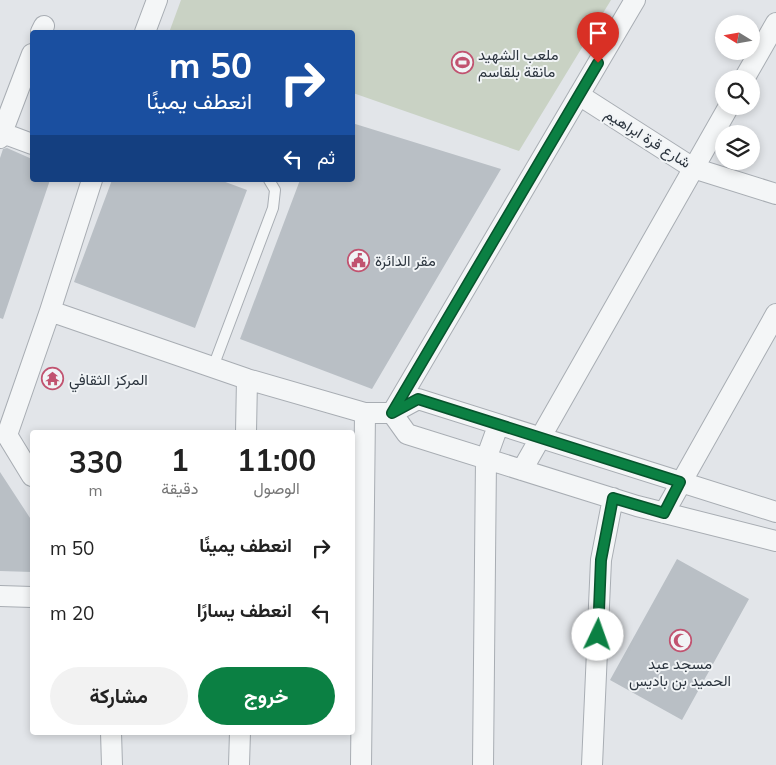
<!DOCTYPE html>
<html lang="ar">
<head>
<meta charset="utf-8">
<style>
  :root { --surface:#fff; --page:#f2f2f2; --text:#222; --muted:#767676; --accent:#0b8043 }
  body { margin:0; font-family:Mulish,Vazirmatn,sans-serif; background:var(--page); color:var(--text); direction:rtl; height:100vh; display:flex; flex-direction:column; font-size:19px; white-space:nowrap }
  * { box-sizing:border-box; margin:0 }
  p { font-size:16px; color:var(--muted) }
  .icon { flex:none; width:28px; height:28px; fill:none; stroke:currentColor; stroke-width:2; stroke-linecap:round; stroke-linejoin:round }
  .map { position:relative; flex:1; overflow:hidden; direction:ltr }
  .panel { position:absolute; left:30px; top:430px; width:325px; height:305px; display:flex; flex-direction:column; background:var(--surface); border-radius:5px; box-shadow:0 2px 8px #0003; direction:rtl }
  .panel>* { flex:none }
  .banner { position:absolute; left:30px; top:30px; width:325px; height:152px; border-radius:5px; box-shadow:0 2px 8px #0003; direction:rtl; background:#1a4fa0; color:#fff; overflow:hidden }
  .needle { width:32px; rotate:281deg }
  .tools { position:absolute; left:715px; top:15px; display:grid; gap:10px }
  .tools a { display:grid; place-items:center; width:45px; height:45px; border-radius:50%; background:var(--surface); box-shadow:0 2px 8px #0003; font-size:25px }
  .pin { position:absolute; display:grid; place-items:center; width:42px; height:42px; color:#fff; margin:-51px -21px; border-radius:50% 50% 50% 0; rotate:-45deg; box-shadow:0 0 5px #0007 }
  .pin .icon { rotate:45deg }
  .me { position:absolute; width:55px; margin:-28px; rotate:3deg; stroke-linejoin:round; filter:drop-shadow(0 0 4px #0008) }
  .turn { display:flex; align-items:center; gap:18px; height:105px; padding:0 20px; font-size:22px }
  .turn .icon { width:65px; height:65px; stroke-width:2.5 }
  .turn b { display:block; font-size:35px; line-height:42px }
  .then { display:flex; align-items:center; height:48px; padding:0 20px; background:#0003; gap:10px; font-size:19px }
  .eta { display:flex; justify-content:space-evenly; align-items:center; height:85px; text-align:center }
  .eta b { font-size:30px; font-weight:700; line-height:35px }
  .button { display:flex; gap:10px; margin-top:auto; padding:10px 20px }
  .button a { flex:1; height:58px; border-radius:30px; background:var(--accent); color:#fff; font-size:20px; font-weight:700; line-height:58px; text-align:center }
  .button a+a { background:var(--page); color:var(--text) }
  ul { padding:0; list-style:none }
  li { display:flex; align-items:center; gap:15px; height:65px; padding:0 20px }
  li div { flex:1 }
  li b { display:block; font-size:19px }
  li em { font-style:normal }
  .map>svg:first-child { display:block }
</style>
</head>
<body>
<div class="map">
<svg width="776" height="765" viewBox="0 0 776 765">
  <rect width="100%" height="100%" fill="#e2e5e9"/>
  <path fill="#c9d2c4" d="M181,0H611L519,151L353,93L352,32H176L170,30Z"/>
  <path fill="#b9bfc5" d="M352,123L501,169L372,389L240,339L300,180H352Z
    M7,148L32,159V180H50L3,319L0,318V158L3,149Z
    M112,180H220L247,190L195,328L74,282Z
    M0,472L32,521V572L0,571Z
    M677,559L749,599L682,720L610,680Z"/>
  <g fill="none" stroke-linecap="round" stroke-linejoin="round">
    <defs>
      <path id="lane" d="M213,367L273,208L275,190L269,180"/>
      <path id="street" d="M41,32L44,26
        M145,32L157,0
        M744,79L776,23
        M579,95L693,168L776,194
        M0,132L32,144
        M0,138L32,54
        M50,311L92,180
        M246,432L247,379
        M7,435L50,311L247,379L365,413H392L635,0
        M7,435L32,476
        M522,470L729,106
        M776,512L418,399L392,413L407,434L637,506L776,541
        M664,513L776,314
        M0,596L32,597
        M111,732L112,765
        M239,765L240,732
        M361,765L365,413
        M483,765L486,459L498,426
        M592,765L601,560L613,498"/>
    </defs>
    <use href="#lane" stroke="#a8adb3" stroke-width="12"/>
    <use href="#street" stroke="#a8adb3" stroke-width="22"/>
    <use href="#lane" stroke="#f4f6f7" stroke-width="10"/>
    <use href="#street" stroke="#f4f6f7" stroke-width="20"/>
  </g>
  <g fill="none" stroke-linecap="round" stroke-linejoin="round">
    <defs>
      <path id="route" d="M598,635L601,560L613,498L664,513L680,482L418,399L392,413L598,63"/>
    </defs>
    <use href="#route" stroke="#07532c" stroke-width="12"/>
    <use href="#route" stroke="#0b8043" stroke-width="9"/>
  </g>
  <defs>
    <symbol id="stadium-ring" viewBox="-11 -11 22 22"><circle r="9.5" fill="#f1f4f6" stroke="#c15370" stroke-width="1.5"/><path d="M0-5a6.5 5 0 1 0 0 10a6.5 5 0 1 0 0-10ZM-3.5-1.8h7v3.6h-7Z" fill="#c15370"/></symbol>
    <symbol id="civic-ring" viewBox="-11 -11 22 22"><circle r="9.5" fill="#f1f4f6" stroke="#c15370" stroke-width="1.5"/><path d="M-.6-6.5H3V-4.5H.6V-3L4-1V1h2V6H-6V1h2V-1L-.6-3ZM-1.2 2.5V6h2.4V2.5Z" fill="#c15370"/></symbol>
    <symbol id="temple-ring" viewBox="-11 -11 22 22"><circle r="9.5" fill="#f1f4f6" stroke="#c15370" stroke-width="1.5"/><path d="M0-6L5-2H3V0L6.5 2.5H4V6H1.5V3h-3V6H-4V2.5H-6.5L-3 0V-2H-5Z" fill="#c15370"/></symbol>
    <symbol id="mosque-ring" viewBox="-11 -11 22 22"><circle r="9.5" fill="#f1f4f6" stroke="#c15370" stroke-width="1.5"/><path d="M3.5-4.9A6 6 0 1 0 3.5 4.9A5 5 0 1 1 3.5-4.9Z" fill="#c15370"/></symbol>
  </defs>
  <g fill-rule="evenodd">
    <use href="#stadium-ring" x="450" y="50" width="25" height="25"/>
    <use href="#civic-ring" x="346" y="248" width="25" height="25"/>
    <use href="#temple-ring" x="40" y="366" width="25" height="25"/>
    <use href="#mosque-ring" x="668" y="628" width="25" height="25"/>
  </g>
  <g text-anchor="middle" dominant-baseline="central" stroke-width="4" stroke-linejoin="round" paint-order="stroke">
    <g font-size="15" fill="#2c353f" stroke="#f1f4f6" text-anchor="start">
      <text x="478" y="54">ملعب الشهيد<tspan x="478" dy="17">مانقة بلقاسم</tspan></text>
      <text x="375" y="260">مقر الدائرة</text>
      <text x="69" y="379">المركز الثقافي</text>
      <text x="680" y="663" text-anchor="middle">مسجد عبد<tspan x="680" dy="17">الحميد بن باديس</tspan></text>
    </g>
    <g font-size="15" fill="#2c353f" stroke="#f1f4f6">
      <text transform="translate(648 138) rotate(32)">شارع قرة ابراهيم</text>
    </g>
  </g>
</svg>
<div class="tools">
<a><svg class="needle" viewBox="-14 -14 28 28"><path d="M0-13l5 13h-10z" fill="#e53935"/><path d="M0 13l5-13h-10z" fill="#767676"/></svg></a>
<a><svg class="icon" aria-label="search" viewBox="0 0 24 24"><circle cx="10" cy="10" r="6"/><path d="M15 15l6 6"/></svg></a>
<a><svg class="icon" aria-label="layers" viewBox="0 0 24 24"><path d="M12 4l9 5-9 5-9-5zM3 14l9 5 9-5"/></svg></a>
</div>
<div class="pin" style="left:598px;top:63px;background:#d93025"><svg class="icon" aria-label="arrive" viewBox="0 0 24 24"><path d="M6 21V4h12l-3 4 3 4H6"/></svg></div>
<svg class="me" style="left:598px;top:635px" viewBox="-20 -20 40 40"><circle r="19" fill="#fff"/><path d="M0-13L10 11 0 6-10 11z" fill="#0b8043"/></svg>
<div class="banner">
<div class="turn"><svg class="icon" aria-label="right" viewBox="0 0 24 24"><path d="M7 20v-9h11M14 6l5 5-5 5"/></svg><div><b>50 m</b>انعطف يمينًا</div></div>
<div class="then">ثم<svg class="icon" aria-label="left" viewBox="0 0 24 24"><path d="M17 20v-9H6M10 6l-5 5 5 5"/></svg></div>
</div>
<section class="panel">
<div class="eta">
<div><b>11:00</b><p>الوصول</p></div>
<div><b>1</b><p>دقيقة</p></div>
<div><b>330</b><p>m</p></div>
</div>
<ul>
<li><svg class="icon" aria-label="right" viewBox="0 0 24 24"><path d="M7 20v-9h11M14 6l5 5-5 5"/></svg><div><b>انعطف يمينًا</b></div><em>50 m</em></li>
<li><svg class="icon" aria-label="left" viewBox="0 0 24 24"><path d="M17 20v-9H6M10 6l-5 5 5 5"/></svg><div><b>انعطف يسارًا</b></div><em>20 m</em></li>
</ul>
<div class="button"><a>خروج</a><a>مشاركة</a></div>
</section>
</div>
</body>
</html>
